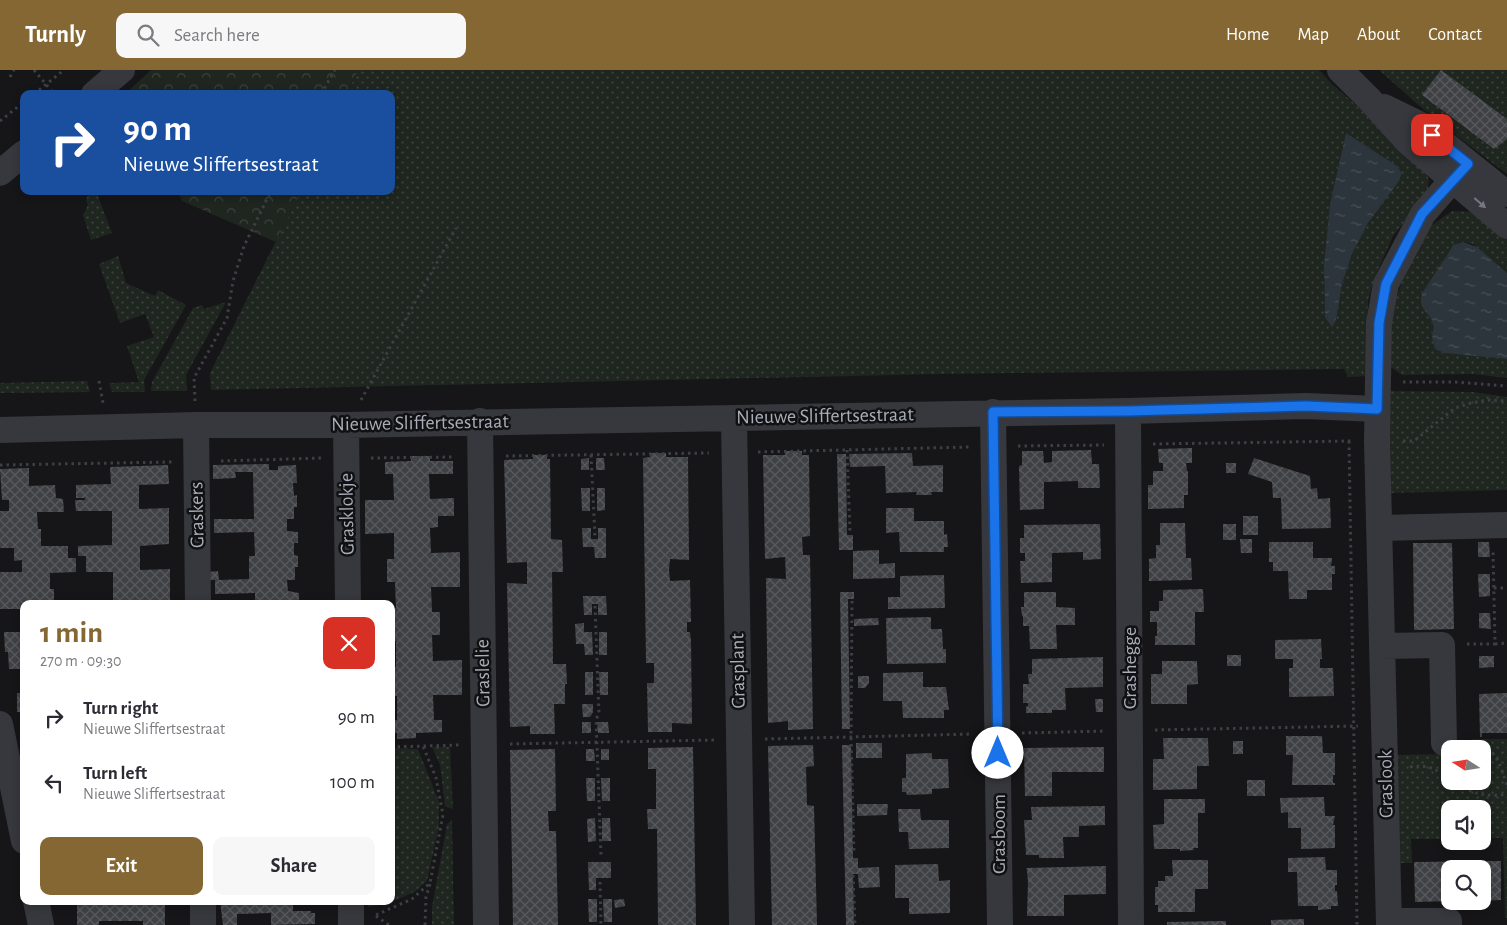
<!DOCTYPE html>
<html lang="en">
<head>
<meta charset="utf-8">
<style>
  :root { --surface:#fff; --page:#f7f7f7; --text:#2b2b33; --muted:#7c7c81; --accent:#856733 }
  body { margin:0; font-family:"Alegreya Sans",sans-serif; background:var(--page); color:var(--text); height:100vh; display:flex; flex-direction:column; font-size:19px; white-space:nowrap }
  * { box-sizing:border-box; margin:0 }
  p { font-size:16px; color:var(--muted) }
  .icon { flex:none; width:28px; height:28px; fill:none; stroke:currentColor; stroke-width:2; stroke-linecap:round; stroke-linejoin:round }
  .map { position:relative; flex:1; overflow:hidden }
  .panel { position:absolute; left:20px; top:530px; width:375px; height:305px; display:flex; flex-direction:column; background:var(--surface); border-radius:10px; box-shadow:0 2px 8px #0003 }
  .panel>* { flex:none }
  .banner { position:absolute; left:20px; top:20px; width:375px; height:105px; border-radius:10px; box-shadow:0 2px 8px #0003; background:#1a4fa0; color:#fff; overflow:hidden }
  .needle { width:32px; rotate:282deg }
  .tools { position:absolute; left:1441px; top:670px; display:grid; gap:10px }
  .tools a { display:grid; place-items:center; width:50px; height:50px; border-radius:10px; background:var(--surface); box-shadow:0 2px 8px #0003; font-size:25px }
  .pin { position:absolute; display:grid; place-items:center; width:42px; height:42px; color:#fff; margin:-21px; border-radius:10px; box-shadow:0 2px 8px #0006 }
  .me { position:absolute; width:55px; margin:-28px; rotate:0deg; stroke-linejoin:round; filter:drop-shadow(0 0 4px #0008) }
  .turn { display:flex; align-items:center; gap:18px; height:105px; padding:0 20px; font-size:22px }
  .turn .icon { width:65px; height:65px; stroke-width:2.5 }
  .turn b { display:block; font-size:35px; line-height:42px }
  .round { display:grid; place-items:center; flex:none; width:52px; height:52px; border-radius:10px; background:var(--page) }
  .overview { display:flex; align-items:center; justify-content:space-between; height:85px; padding:0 20px }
  h1 { font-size:30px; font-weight:700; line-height:38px; color:var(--accent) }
  .cta { display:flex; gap:10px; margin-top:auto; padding:10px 20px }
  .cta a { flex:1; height:58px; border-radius:10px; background:var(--accent); color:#fff; font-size:20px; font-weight:700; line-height:58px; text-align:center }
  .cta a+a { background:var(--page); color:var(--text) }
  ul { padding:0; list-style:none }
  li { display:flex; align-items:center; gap:15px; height:65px; padding:0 20px }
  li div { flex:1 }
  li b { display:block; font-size:19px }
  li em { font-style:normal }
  header { display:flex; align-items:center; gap:30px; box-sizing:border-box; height:70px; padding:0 25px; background:var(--accent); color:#fff }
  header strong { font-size:24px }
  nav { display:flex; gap:28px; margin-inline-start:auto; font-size:18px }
  .search { width:350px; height:45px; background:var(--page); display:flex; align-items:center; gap:12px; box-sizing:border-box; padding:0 18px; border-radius:10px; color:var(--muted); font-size:19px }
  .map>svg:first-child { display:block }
</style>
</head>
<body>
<header>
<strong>Turnly</strong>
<div class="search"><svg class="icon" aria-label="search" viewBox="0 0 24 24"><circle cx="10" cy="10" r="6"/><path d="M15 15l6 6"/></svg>Search here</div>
<nav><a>Home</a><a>Map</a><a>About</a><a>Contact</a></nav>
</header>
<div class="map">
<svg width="1507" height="855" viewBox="0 0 1507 855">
  <defs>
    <pattern id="grass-dots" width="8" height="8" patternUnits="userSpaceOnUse" patternTransform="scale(1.25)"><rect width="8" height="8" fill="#1e261f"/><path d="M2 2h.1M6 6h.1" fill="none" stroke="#3c433d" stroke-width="1.8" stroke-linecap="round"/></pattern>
    <pattern id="forest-crowns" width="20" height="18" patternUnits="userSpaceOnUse" patternTransform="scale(1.25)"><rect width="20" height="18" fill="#1e261f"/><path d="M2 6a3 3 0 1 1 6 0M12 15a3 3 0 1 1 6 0" fill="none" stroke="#3c433d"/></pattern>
    <pattern id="water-ripples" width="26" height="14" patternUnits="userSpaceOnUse" patternTransform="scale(1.25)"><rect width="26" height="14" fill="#2c353c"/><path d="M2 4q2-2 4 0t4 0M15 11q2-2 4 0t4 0" fill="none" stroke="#485056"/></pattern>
    <pattern id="building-cross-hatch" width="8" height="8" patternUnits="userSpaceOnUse" patternTransform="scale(1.25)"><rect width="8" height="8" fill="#404145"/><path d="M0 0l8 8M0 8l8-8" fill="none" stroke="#595a5e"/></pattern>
  </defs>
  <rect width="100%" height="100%" fill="#161618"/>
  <path fill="url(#grass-dots)" fill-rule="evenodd" d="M358,0H1319L1332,14L1421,92L1429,110L1427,124L1393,166L1375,207L1368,231L1367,262L1368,306L1348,307L1344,299L939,304L211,320L210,303L301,121H391V24H347ZM1346,63L1402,103L1399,111C1388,125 1376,139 1367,155C1350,184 1339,216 1336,250L1325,247L1324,194L1330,134Z
    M1379,0H1507V104L1432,47Z
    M90,121H96L112,163L91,170L83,145L88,135L86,130Z
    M1452,141L1474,142L1507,165V203L1473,174L1463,172L1458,173L1451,179L1422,223C1417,242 1430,240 1433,255C1434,259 1433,259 1432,263C1432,268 1434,274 1435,279L1444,283L1507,289V308L1473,304L1402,305L1389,296L1390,259L1394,236L1403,208L1429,157Z
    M118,186L126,213L155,226L158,220L186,235L144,310L145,322H112L109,313L139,312L127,276L154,267L145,244L120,253L99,194Z
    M226,232L186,305L187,321H151L152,312L193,238L202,235L204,239Z
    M87,311L90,322L0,323V313Z
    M1385,321L1473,322L1507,327V420L1388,423Z
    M1472,669H1507V848H1505L1503,768H1483L1482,739H1450V769H1411L1412,793H1395L1393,685L1450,684V711H1482V679H1472Z
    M432,677H450L453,739L445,736L440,695Z
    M391,678L418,679L439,732V756L427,811L416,821L390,833L368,837V831H391Z
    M452,750L454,855H432V837L447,754Z"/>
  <path fill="url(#forest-crowns)" d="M151,0H358L347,24H125Z
    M178,121H301L276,172L182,131Z"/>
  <path fill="url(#water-ripples)" d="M1346,63L1397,96L1402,103L1399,111L1368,153L1352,184L1342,214L1336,250L1332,257L1325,247L1324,194L1330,134Z
    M1463,172L1477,177L1507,203V289L1444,283L1435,279C1433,273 1432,269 1432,263C1433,260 1434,258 1433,255C1430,240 1417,242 1422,223L1451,179L1453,175Z"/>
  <path fill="url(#building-cross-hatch)" d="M1441,0L1507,49V69L1494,79L1422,25Z
    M1192,378V393H1186L1187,401H1188V425H1184V438L1148,439V415H1153V401H1163V393H1159L1158,379Z
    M1091,380L1092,394H1099L1100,418H1078V411L1044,412V439L1020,440L1019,396L1022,395V381H1043L1044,393L1052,392V381Z
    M786,381H802V385H809L810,466L802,467L803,485H810L813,659L788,660V651L768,653L766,508L786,509L785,487L765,489L763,385H785Z
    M650,383H666V387H688L689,490L670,489L669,500L670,511L690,510L691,552H687V562H690L691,572L692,654L672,653V662H648L647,613H654V593H646L643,388L650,387Z
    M912,383L913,396L943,395V422H931L932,425H916L917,422L886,423L885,396L850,397L849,384Z
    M837,384H846L847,465H853V480H839Z
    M533,385H547V389H550L551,469L562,470L563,502H552L553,594H566L567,614H565V634H554L555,664H530V656L510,657L507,513L527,514V492L507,493L504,390L533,389Z
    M411,386H430V391H453V404H429L430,429L454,428V446H438V457L430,458L431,483L460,482V517H431L432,542H440V565H432L433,591L462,590V625H433L434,650H442V662L416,663V668L397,669V663H391V650H397V626H391V597H396V571L391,572V538H396L395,512H387V489H394V463L365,464V430H394L393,404H385V392L411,391Z
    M589,388V400H581V389Z
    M596,388H604L605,400H596Z
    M1254,388L1310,406L1311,419L1317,418L1318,429L1330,428L1331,458L1282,459L1281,428H1273L1272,412L1248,404Z
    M1226,393H1236V403H1226Z
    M269,394V400H278V396L296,395L297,413H293L294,426L297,425V437H294V449H287V461L298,462V473H294V485L298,486V497H295V510H287L288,521L299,523V534H255V523L215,524V510H207V502L218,501L219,510L249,509V486H255L254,462L214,463V449H254L253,402H235L236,408L213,409V395Z
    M168,395L169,414L139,415V439L169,438V474L140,476V500L170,499V534H113V502H86V486H78V476L112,475V441H76L75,430H85V428H76V415L111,414L110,397Z
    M29,398V416L55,415L56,428L63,429L64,442H37L38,459H41V476H68V488H76V502L50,503V519H54V534H24V539H0V502H22V490L14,491V478H0V441H9V430H2L0,399Z
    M581,418H590V441H582Z
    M597,418H605V440L597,441Z
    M886,438H914V451H944V465L947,464L948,477H944V482H900L899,462L886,463Z
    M1243,446H1258V465H1243Z
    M1160,453H1185L1186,488H1191L1192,510L1149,511V489L1156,488V475H1160Z
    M1100,454L1101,489L1083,490V482L1052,483V512L1021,513L1020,491H1025V483H1020V468H1024V455Z
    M1223,454H1236V470H1223Z
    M582,458H591V469H598V458H606V488H595L594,477H583Z
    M1240,469H1252V483H1241Z
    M1269,472H1313V488H1332L1331,496H1335V504H1332V520H1307V529H1289L1288,501H1273V492H1269Z
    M1478,472H1489L1490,487H1478Z
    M1413,473H1452L1454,559L1414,560Z
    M879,480V494L895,493V508L853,509V481Z
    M1478,504H1490V526L1479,527Z
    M944,505L945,538L888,539V527H900V506Z
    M1203,519L1204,542H1195V575H1155V566H1157V552H1150V541H1159V531H1163V520Z
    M840,522H854V529H848L850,659H842Z
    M1024,522H1056V537L1075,538V555H1056L1057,579H1030L1029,556H1023V546H1022L1021,537H1024Z
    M583,526H606L607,545H598V534H592V545H584Z
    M1479,543H1490L1491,559L1479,558Z
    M931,547V559H942L943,579H946V593L887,594L886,548Z
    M878,548L879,555L854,556V549Z
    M584,553V562H592L593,585H585L584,574H576L575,554Z
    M4,562H24V599H9L8,582H5Z
    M599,562H607V585H599Z
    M1321,569L1322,589H1320V598H1333L1334,626L1289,627V598H1293V589H1275V570Z
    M1227,585H1241V596H1227Z
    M1479,586H1494V597L1479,598Z
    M1103,587V617L1065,618L1066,640H1052V643H1026V637L1028,636V633H1023V614H1029L1028,604H1032V589Z
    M1162,591H1197L1198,614L1187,615V634H1151V604H1162Z
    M585,602H593V625H585Z
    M599,602H608V625H600Z
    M923,602V617H946L949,640H944V648H903L902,631H883V603Z
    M858,606H869V613L865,618H858Z
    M17,623H24V659H21V642H17Z
    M1507,623V663H1482V667H1480L1479,624Z
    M1095,629H1103V642H1096Z
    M582,634H593V642L590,647H583Z
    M582,652H591V663H582Z
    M597,652H608L609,663H598Z
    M1286,666H1322L1323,683H1335V705H1333V713H1335V715H1292L1293,685H1286Z
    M1163,668H1208L1209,696H1197V719L1153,720V689H1164Z
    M1233,671H1243V684H1233Z
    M856,673H882V688H856Z
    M813,675L814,696L806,697L807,735L814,736L817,855H772L768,676Z
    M842,675H851L853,788H858V798L879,797L880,817L859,818L858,804H853L854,855H846Z
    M693,677L696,855H658L657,759H648L647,739H656V699H648V678Z
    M1104,677V702H1052V726H1025L1024,678Z
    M555,679L556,741H548L549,761H556L558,855H513L510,680Z
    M586,679H594L595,691H586Z
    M601,679H609V690H601Z
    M932,683V689H948L949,718L932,719V724L907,725L906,722H902V708H906V684Z
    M586,708H595V731H587Z
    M601,708H610V731H602Z
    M1247,710H1265V726H1247Z
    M1324,727L1325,746H1335L1333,755H1335V778L1301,779V758H1288V742L1281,743L1280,728Z
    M1164,729H1205V743H1198V778H1193L1194,780L1180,781V779H1154L1153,755L1164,754Z
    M857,734H888L887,745L857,746Z
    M1105,736V755L1079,756V767H1063L1064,788H1039V785H1026L1024,750H1032L1031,737Z
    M898,739H920L921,750H949V778L909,779L908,762H899Z
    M595,748L596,771L588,772L587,749Z
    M602,748H610L611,771H602Z
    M1325,787L1326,800H1337V815H1335V821H1337L1338,836H1331V839L1318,840V836H1298L1297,802H1288V788Z
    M1172,790H1208V819H1195V842H1158V835H1155V817H1158V811H1165V806H1173Z
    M1501,791V830L1482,831V799H1450V831L1415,832L1414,792Z
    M588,792H611V808H596V820H589Z
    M938,794L939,811L950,810V843L909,844V828H895V795Z
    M1106,796V824L1064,825V846H1027L1028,812L1027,800L1026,798Z
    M588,829H597V852H589Z
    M603,829H612V852H604Z
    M624,829L625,836L615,838L614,830Z
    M60,831H93V833L165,831V855H143V851H99V855H77V834H60Z
    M220,831H293V841H311V843H315V854L271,855V843L237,844V855H223Z
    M1304,849V855H1271V850Z
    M1226,851V855H1167V852Z"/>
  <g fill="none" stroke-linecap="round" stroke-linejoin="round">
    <path stroke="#3d3f44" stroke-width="3" stroke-dasharray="2.5 4" stroke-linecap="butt" d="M34,0L54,24
      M10,7L14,0
      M34,24L64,0
      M321,24L335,0
      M0,51L24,32
      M99,311L103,333
      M1403,312H1454L1507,316
      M361,330L456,158
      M195,331L194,308L227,248L233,211L244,176L271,121
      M1349,371L1357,855
      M1403,371H1414L1455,338L1471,333L1489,330L1507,331
      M1153,374L1352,371
      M1018,376L1104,375
      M847,380L850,463
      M758,382L969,377
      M591,385L595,467
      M506,386L709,383
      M371,388L454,387
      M221,391L322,388
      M0,395L172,392
      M1494,518H1507
      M852,531L851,667L854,784
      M595,536L599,644L596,649L601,786
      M1467,574H1495L1493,481
      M1495,574L1507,573
      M1155,660L1358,656
      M1022,663L1106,661
      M765,669L973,664
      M510,674L714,670
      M1469,674C1496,674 1499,693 1507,715
      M391,677L459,675
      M1410,697C1426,694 1437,699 1450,709
      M1452,711C1470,723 1486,728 1507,724
      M853,805L855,855
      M600,812L601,855
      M376,845L412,829L430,813L443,745L436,708L423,676
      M376,846L389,855
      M425,855L426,827L430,814"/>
    <path stroke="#37383d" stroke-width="26" d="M1340,0L1370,30L1407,71L1507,156
      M94,24L122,0
      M1384,37L1421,55L1507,124
      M0,103L24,83
      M1128,341L1131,855
      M993,342L1000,855
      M734,348L742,855
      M480,351L486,855
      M196,355L198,534
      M346,355L348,534
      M0,360L196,355H346L1128,341L1306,336L1377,339
      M1379,458L1507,455
      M1382,576L1442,575L1444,673
      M0,654L24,771
      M36,831L41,855
      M203,831V855
      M351,831V855
      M1389,851H1449V855
      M1389,855L1377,371L1379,253L1386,214L1423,144L1467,93"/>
  </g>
  <defs><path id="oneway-solid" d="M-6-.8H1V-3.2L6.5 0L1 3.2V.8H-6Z" transform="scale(1.25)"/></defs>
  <use fill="#757881" href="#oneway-solid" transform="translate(1480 133) rotate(41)"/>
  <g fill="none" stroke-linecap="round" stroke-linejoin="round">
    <defs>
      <path id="route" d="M998,683L993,342L1128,341L1306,336L1377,339L1379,253L1386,214L1422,144L1468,94L1432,65"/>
    </defs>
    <use href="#route" stroke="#114b97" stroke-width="12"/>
    <use href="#route" stroke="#1a73e8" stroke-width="9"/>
  </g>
  <g text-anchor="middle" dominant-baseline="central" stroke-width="5" stroke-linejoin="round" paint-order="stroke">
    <g font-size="20" fill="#a8adb8" stroke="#111113">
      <text transform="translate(825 346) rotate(-1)">Nieuwe Sliffertsestraat</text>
      <text transform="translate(420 353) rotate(-1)">Nieuwe Sliffertsestraat</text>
      <text transform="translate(347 444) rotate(-91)">Grasklokje</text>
      <text transform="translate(197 445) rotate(-91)">Graskers</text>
      <text transform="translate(1130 598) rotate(-90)">Grashegge</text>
      <text transform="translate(738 601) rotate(-91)">Grasplant</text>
      <text transform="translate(483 603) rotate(-91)">Graslelie</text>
      <text transform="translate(1386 714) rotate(-91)">Graslook</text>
      <text transform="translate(999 764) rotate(-90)">Grasboom</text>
    </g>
  </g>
</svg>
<div class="tools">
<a><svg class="needle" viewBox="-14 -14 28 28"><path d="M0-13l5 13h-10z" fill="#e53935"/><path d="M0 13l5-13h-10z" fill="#7c7c81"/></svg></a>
<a><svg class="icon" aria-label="sound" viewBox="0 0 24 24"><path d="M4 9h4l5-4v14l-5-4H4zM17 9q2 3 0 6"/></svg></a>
<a><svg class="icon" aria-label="search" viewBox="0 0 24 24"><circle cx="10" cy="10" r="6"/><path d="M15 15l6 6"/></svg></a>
</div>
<div class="pin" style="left:1432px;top:65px;background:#d93025"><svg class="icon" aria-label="arrive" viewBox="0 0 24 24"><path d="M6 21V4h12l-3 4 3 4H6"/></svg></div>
<svg class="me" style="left:998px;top:683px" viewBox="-20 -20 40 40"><circle r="19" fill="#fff"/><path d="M0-13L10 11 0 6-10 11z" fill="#1a73e8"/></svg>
<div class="banner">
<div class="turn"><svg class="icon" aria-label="right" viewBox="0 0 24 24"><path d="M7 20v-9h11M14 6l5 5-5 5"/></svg><div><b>90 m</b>Nieuwe Sliffertsestraat</div></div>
</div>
<section class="panel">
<div class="overview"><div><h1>1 min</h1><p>270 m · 09:30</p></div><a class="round" style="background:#d93025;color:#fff"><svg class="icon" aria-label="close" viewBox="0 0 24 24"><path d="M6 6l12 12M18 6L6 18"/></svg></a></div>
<ul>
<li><svg class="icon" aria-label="right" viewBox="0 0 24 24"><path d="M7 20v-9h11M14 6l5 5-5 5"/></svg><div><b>Turn right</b><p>Nieuwe Sliffertsestraat</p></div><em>90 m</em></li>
<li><svg class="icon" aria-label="left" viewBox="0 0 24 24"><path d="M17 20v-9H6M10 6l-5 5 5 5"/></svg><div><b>Turn left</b><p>Nieuwe Sliffertsestraat</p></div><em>100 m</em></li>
</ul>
<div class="cta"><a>Exit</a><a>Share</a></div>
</section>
</div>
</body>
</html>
